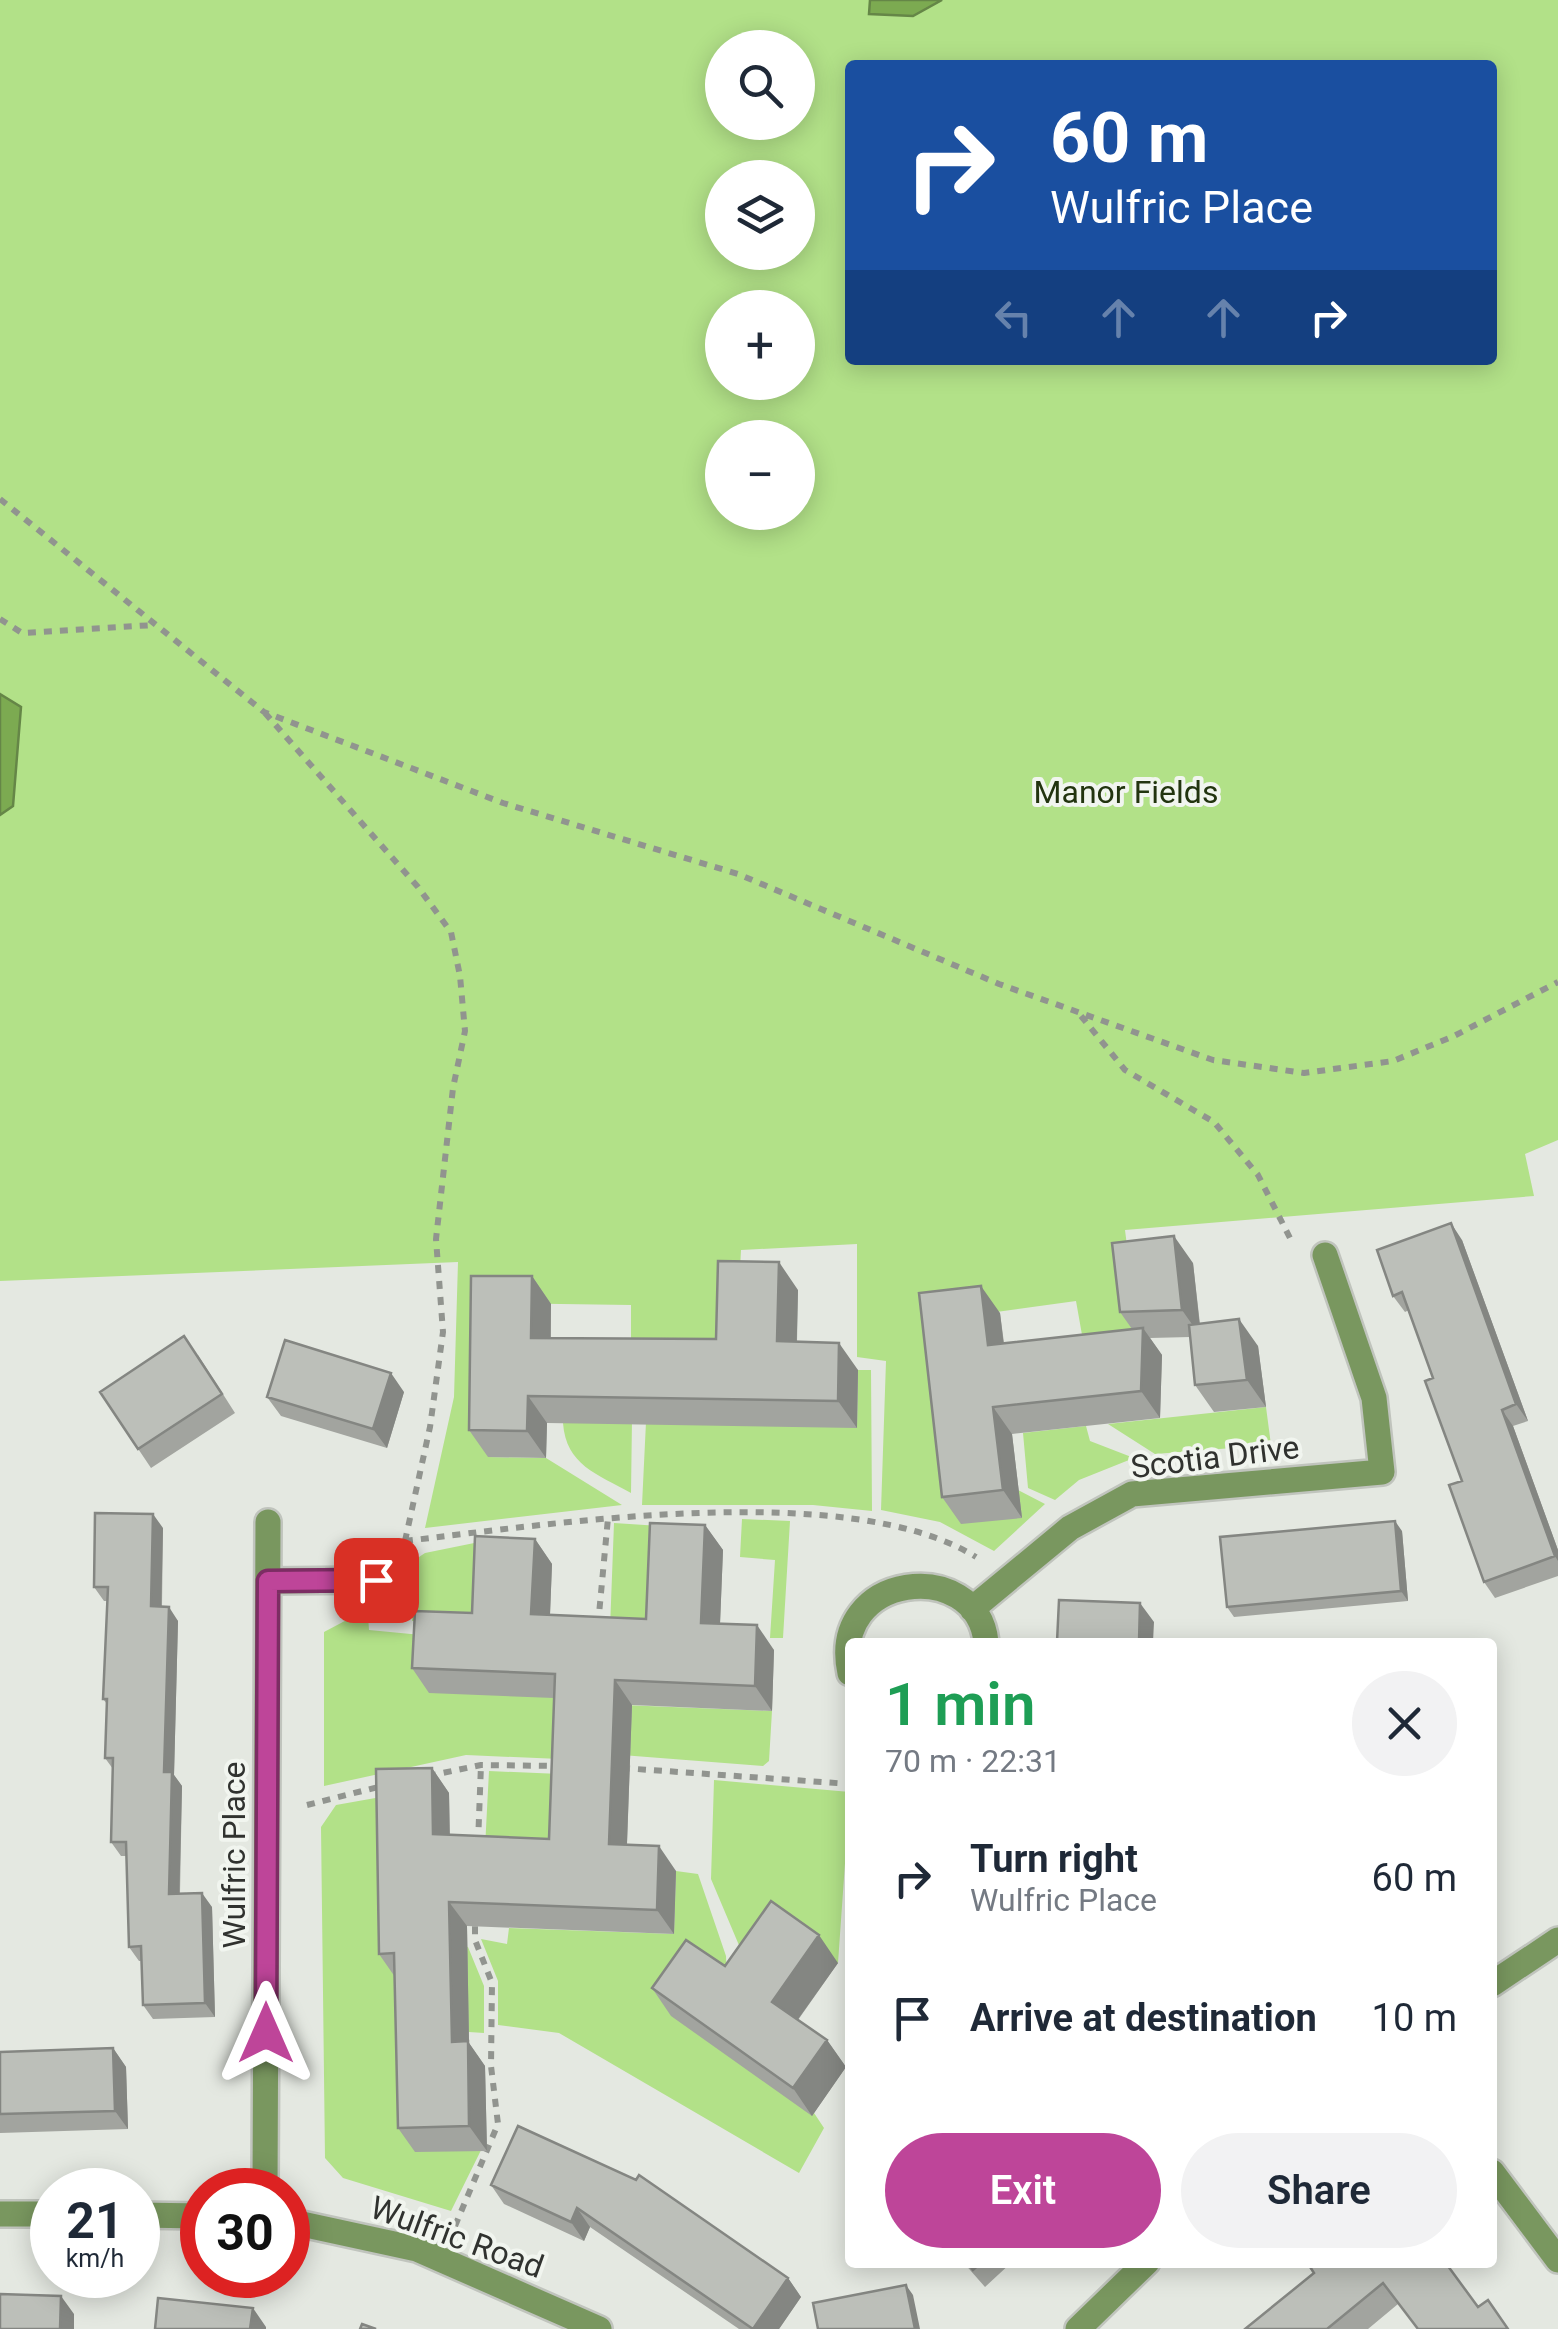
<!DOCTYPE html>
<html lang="en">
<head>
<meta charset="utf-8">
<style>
  :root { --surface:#fff; --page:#f2f2f3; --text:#1f2937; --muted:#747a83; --accent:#be4599 }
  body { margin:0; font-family:Roboto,sans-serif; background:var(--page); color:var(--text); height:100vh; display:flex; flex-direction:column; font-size:38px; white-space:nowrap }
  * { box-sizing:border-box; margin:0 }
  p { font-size:32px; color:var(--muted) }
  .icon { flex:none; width:55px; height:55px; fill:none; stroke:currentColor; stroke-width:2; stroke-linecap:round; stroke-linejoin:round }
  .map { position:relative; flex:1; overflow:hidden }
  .panel { position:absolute; left:845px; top:1638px; width:652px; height:630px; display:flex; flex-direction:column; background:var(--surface); border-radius:10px; box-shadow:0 5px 25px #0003 }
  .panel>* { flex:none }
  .top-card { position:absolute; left:845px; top:60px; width:652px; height:305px; border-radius:10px; box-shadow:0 5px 25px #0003; background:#1a4fa0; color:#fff; overflow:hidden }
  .fabs { position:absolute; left:705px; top:30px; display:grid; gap:20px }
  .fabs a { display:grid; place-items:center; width:110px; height:110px; border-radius:50%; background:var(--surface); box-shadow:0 5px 25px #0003; font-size:50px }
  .speed { position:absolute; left:30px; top:2168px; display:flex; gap:20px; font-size:50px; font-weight:700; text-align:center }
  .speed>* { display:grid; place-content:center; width:130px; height:130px; border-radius:50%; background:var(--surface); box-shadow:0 5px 25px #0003; line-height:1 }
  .speed small { font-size:25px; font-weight:400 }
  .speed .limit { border:15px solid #d22; background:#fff; color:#111 }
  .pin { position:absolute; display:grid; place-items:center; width:85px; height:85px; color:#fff; margin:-42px; border-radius:20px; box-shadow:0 5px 15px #0006 }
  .me { position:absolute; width:110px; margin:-55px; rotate:0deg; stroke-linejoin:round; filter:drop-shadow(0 0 8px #0008) }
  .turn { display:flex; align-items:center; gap:35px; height:210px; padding:0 40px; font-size:45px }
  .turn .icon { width:130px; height:130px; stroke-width:2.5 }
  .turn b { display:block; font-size:70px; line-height:85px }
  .lanes { display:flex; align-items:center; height:95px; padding:0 40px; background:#0003; justify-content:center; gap:50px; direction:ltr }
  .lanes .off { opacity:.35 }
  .round { display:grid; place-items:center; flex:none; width:105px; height:105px; border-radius:52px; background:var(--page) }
  .head { display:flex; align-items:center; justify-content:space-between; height:170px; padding:0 40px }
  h1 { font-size:60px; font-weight:600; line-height:75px; color:#1e9e55 }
  .primary-button { display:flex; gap:20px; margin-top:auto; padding:20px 40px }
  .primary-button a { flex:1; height:115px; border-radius:60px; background:var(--accent); color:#fff; font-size:40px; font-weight:600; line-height:115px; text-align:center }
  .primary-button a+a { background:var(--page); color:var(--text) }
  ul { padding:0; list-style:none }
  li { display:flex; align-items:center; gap:30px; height:140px; padding:0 40px }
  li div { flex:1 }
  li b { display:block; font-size:38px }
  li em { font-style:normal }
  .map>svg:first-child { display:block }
</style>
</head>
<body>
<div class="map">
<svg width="1558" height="2329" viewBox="0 0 1558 2329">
  <rect width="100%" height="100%" fill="#e4e8e1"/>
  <path fill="#b2e188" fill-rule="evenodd" d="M0,0H1558V1140L1525,1154L1534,1196L1125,1230L1141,1357L1087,1363L1076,1301L939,1320L1018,1490L1045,1504L994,1551L940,1522L881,1510L886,1361L857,1357V1244L741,1250L735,1366L631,1365V1305L491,1303L488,1457L546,1458L622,1505L425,1528L454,1397L458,1262L0,1281ZM722,48H798V122H722ZM850,65H1492V360H850ZM722,178H798V252H722ZM722,308H798V382H722ZM722,438H798V512H722Z
    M858,1370H871L872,1511L813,1505H642L646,1422L857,1427Z
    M1266,1407L1271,1445L1155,1454L1108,1424Z
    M632,1419L631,1493C597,1474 566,1465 563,1423Z
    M1086,1426L1090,1441L1134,1458L1079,1480L1055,1500L1028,1488L1023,1433Z
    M742,1519L790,1521L783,1638H770L775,1560L740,1557Z
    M614,1523L660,1526L656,1631L610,1629Z
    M489,1540L484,1622L412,1621L416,1559L425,1553Z
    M358,1614L368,1616L369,1630L432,1636L576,1699L583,1760L466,1755L324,1786V1632Z
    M598,1704L772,1711L769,1761L763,1766L596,1753Z
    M489,1771L560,1774L557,1850L485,1848Z
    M714,1780L850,1792L838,1963L790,1929L741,1950L711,1879Z
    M381,1797L451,1944L468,1947L484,1986V2033L469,2032L413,2001L486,2140L451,2211L343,2178L325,2158L321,1827L336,1805Z
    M676,1871L698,1874L726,1956L727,1982L824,2128L799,2173L559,2033L498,2025V1981L481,1939L507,1944L509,1928L674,1934Z"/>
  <path fill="#7caa51" stroke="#658647" stroke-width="2.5" d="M870,0H942L913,16L869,14Z
    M0,694L21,707L13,806L0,815Z"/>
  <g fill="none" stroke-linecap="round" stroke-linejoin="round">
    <defs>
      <path id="minor" d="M268,1581L376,1580
        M972,1609L1070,1528L1132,1494L1382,1472L1374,1398L1325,1255
        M850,1673C828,1572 977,1556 986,1642
        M1492,1984L1558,1940
        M1492,2172L1558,2260
        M265,2190L268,1522
        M0,2214H52
        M138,2215L202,2216
        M288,2221L417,2249L599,2329
        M1078,2329L1147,2262"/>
    </defs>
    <use href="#minor" stroke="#c0c4bd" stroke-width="30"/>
    <path stroke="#91948f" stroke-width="6" stroke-dasharray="8 8" stroke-linecap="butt" d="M0,499L264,712L503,803L738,874L999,984L1213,1060L1304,1073L1393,1061L1454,1036L1558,982
      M0,619L22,633L154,625
      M265,713L418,887L451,932L460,976L465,1031L453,1088L436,1239L443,1332L430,1427L405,1541L397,1552
      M1081,1016L1125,1070L1214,1122L1258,1175L1290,1238
      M405,1541C552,1524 849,1478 976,1557
      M598,1625L608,1518
      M622,1768L850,1784
      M428,1776L481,1765L559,1766
      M307,1805L382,1786
      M478,1843L481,1765
      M455,2226L498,2124L491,2066L492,1983L475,1940V1921"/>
    <use href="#minor" stroke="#79975f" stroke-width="25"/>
  </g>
  <path fill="#a2a49f" d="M1462,1240L1528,1421L1513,1426L1558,1550V1576L1495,1598L1484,1582L1462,1481L1433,1378L1409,1310L1405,1312L1393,1296Z
    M1193,1263L1200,1324L1258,1346L1266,1407L1214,1412L1195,1385L1190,1337L1150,1338L1162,1355L1160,1418L1012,1434L1022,1518L961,1524L942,1497L1000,1313L1004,1343L1132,1329L1120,1312Z
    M532,1276L551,1304V1338L716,1339L798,1290L797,1342L858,1370L857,1428L547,1423L546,1458L488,1457L469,1430Z
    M198,1355L235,1413L151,1468L100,1392Z
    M404,1392L387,1448L281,1416L267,1397Z
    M705,1525L723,1550L720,1624L774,1650L772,1711L632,1705L627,1845L676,1871L674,1934L467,1926L469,2043L485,2066L487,2151L415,2152L398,2128L395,1977L379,1954L432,1768L449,1793L450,1835L549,1839L554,1698L429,1693L412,1668L472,1613L535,1539L552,1564L550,1615L646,1619Z
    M163,1528L162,1606L178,1621L174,1775L182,1786L180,1893L212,1907L215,2017L153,2019L143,2005L142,1961H139L129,1947L127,1856H121L111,1842L113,1769L105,1758L107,1704L103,1699L107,1601H104L94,1587Z
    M1402,1531L1408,1601L1234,1617L1227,1607Z
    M838,1963L798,2020L827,2040L846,2067L812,2116L671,2016L652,1988L725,1966Z
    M113,2048L126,2067L128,2129L0,2133V2052Z
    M636,2180L788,2278L801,2297L779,2329H739L590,2227L584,2241L504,2204L491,2185Z
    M963,2262H1012L985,2287Z
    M1306,2263L1478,2307L1508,2329L1398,2304L1368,2329H1245L1313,2273Z"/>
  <path fill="#848682" d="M1451,1223L1462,1240L1528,1421L1516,1404Z
    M1174,1236L1193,1263L1201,1337L1182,1310Z
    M779,1262L798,1290L796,1369L777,1341Z
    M532,1276L551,1304L550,1365L531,1338Z
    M981,1286L1000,1313L1007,1372L988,1345Z
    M1239,1319L1258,1346L1266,1407L1247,1380Z
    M1143,1328L1162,1355L1160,1418L1141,1391Z
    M839,1343L858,1370L857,1428L838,1401Z
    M391,1373L404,1392L387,1448L373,1429Z
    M528,1396L547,1423L546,1458L527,1431Z
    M993,1407L1012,1434L1022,1518L1003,1490Z
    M1502,1410L1513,1426L1558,1550V1561L1555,1556Z
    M153,1514L163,1528L161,1620L151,1606Z
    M1395,1521L1402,1531L1408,1601L1401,1591Z
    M705,1525L723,1550L719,1648L701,1623Z
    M535,1539L552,1564L549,1639L531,1614Z
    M1140,1603L1154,1622L1153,1642H1139Z
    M169,1607L178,1621L174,1775L182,1786L179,1908L169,1894L164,1772Z
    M757,1625L774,1650L772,1711L755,1686Z
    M615,1680L632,1705L626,1869L609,1844Z
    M432,1768L449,1793L450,1859L433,1834Z
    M659,1846L676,1871L674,1934L657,1910Z
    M202,1893L212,1907L215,2017L205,2003Z
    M449,1902L467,1926L469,2043L485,2066L487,2151L469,2126L452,2042Z
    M819,1935L838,1963L791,2029L772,2002Z
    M827,2040L846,2067L812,2116L793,2088Z
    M113,2048L126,2067L128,2129L115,2111Z
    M577,2208L590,2227L584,2241L571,2222Z
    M788,2278L801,2297L779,2329H753Z
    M906,2285L913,2295L920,2329H915Z
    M61,2296L74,2314V2329H60Z
    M253,2308L266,2327V2329H250Z"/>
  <path fill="#bcbfb9" stroke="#848682" stroke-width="2.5" d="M1451,1223L1516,1404L1502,1410L1555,1556L1484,1582L1449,1485L1462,1481L1425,1381L1433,1378L1402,1292L1393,1296L1377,1250Z
    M1174,1236L1182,1310L1120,1312L1112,1243Z
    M718,1261L779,1262L777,1341L839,1343L838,1401L528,1396L527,1431L469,1430L471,1276H532L531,1338L716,1339Z
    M981,1286L988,1345L1143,1328L1141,1391L993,1407L1003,1490L942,1497L919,1293Z
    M1239,1319L1247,1380L1195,1385L1189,1325Z
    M184,1336L222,1394L138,1449L100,1392Z
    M285,1340L391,1373L373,1429L267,1397Z
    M95,1513L153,1514L151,1606L169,1607L164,1772H172L169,1894L202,1893L205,2003L143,2005L141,1946L129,1947L126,1842H111L113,1758H105L107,1699H103L108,1587H94Z
    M1395,1521L1401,1591L1227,1607L1220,1537Z
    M650,1523L705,1525L701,1623L757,1625L755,1686L615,1680L609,1844L659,1846L657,1910L449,1902L452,2042L468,2041L469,2126L398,2128L394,1953L379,1954L376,1769L432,1768L433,1834L549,1839L555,1674L412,1668L415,1611L472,1613L475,1536L535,1539L531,1614L646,1619Z
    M1059,1600L1140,1603L1139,1642H1057Z
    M771,1901L819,1935L772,2002L827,2040L793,2088L652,1988L686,1940L725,1966Z
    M113,2048L115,2111L0,2114V2052Z
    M518,2126L636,2180L639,2175L788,2278L753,2329L577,2208L571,2222L491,2185Z
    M967,2262H982L973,2270Z
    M1307,2262H1445L1478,2307L1488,2300L1508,2329H1418L1383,2283L1327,2329H1245L1314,2273Z
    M906,2285L915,2329H818L813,2303Z
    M0,2294L61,2296L60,2329H0Z
    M158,2298L253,2308L250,2329H155Z
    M362,2324L376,2329H360Z"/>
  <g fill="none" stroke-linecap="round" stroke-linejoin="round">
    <defs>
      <path id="route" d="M266,2033L268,1581L376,1580"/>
    </defs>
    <use href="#route" stroke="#7c2d63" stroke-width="25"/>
    <use href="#route" stroke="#be4599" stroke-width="18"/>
  </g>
  <g text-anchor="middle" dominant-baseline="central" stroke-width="8" stroke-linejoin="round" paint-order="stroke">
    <g font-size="32" fill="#22340f" stroke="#f1f5ef">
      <text x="1126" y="792">Manor Fields</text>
    </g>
    <g font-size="32" fill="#30322f" stroke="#f1f5ef">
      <text transform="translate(1215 1457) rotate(-7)">Scotia Drive</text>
      <text transform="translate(234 1855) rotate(-90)">Wulfric Place</text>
      <text transform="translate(457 2237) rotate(20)">Wulfric Road</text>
    </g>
  </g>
</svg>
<div class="fabs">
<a><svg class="icon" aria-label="search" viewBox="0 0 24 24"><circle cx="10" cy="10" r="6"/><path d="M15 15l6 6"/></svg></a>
<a><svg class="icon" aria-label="layers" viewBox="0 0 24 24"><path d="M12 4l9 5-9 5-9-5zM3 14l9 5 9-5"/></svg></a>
<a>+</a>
<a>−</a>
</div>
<div class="speed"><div>21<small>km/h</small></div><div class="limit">30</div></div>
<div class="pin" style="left:376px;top:1580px;background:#d93025"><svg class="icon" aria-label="arrive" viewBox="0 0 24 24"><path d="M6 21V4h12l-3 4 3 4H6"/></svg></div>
<svg class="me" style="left:266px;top:2033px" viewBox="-20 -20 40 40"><path d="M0-17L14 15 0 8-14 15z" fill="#be4599" stroke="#fff" stroke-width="4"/></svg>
<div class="top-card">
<div class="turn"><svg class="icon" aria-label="right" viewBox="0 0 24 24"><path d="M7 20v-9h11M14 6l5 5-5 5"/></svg><div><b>60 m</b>Wulfric Place</div></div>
<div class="lanes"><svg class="icon off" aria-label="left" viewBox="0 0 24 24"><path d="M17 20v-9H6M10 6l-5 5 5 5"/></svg><svg class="icon off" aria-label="ahead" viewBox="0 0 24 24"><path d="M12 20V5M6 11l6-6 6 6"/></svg><svg class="icon off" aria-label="ahead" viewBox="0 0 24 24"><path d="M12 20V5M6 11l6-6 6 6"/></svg><svg class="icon" aria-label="right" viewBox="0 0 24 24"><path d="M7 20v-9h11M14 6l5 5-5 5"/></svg></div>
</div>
<section class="panel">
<div class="head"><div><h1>1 min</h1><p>70 m · 22:31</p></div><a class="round"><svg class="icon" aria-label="close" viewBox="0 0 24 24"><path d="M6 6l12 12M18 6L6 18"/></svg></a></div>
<ul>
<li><svg class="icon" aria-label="right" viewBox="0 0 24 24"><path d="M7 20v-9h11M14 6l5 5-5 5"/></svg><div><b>Turn right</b><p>Wulfric Place</p></div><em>60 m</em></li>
<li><svg class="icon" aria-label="arrive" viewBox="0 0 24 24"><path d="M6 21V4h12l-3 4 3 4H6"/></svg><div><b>Arrive at destination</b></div><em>10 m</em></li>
</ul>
<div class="primary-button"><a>Exit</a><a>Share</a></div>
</section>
</div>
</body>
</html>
